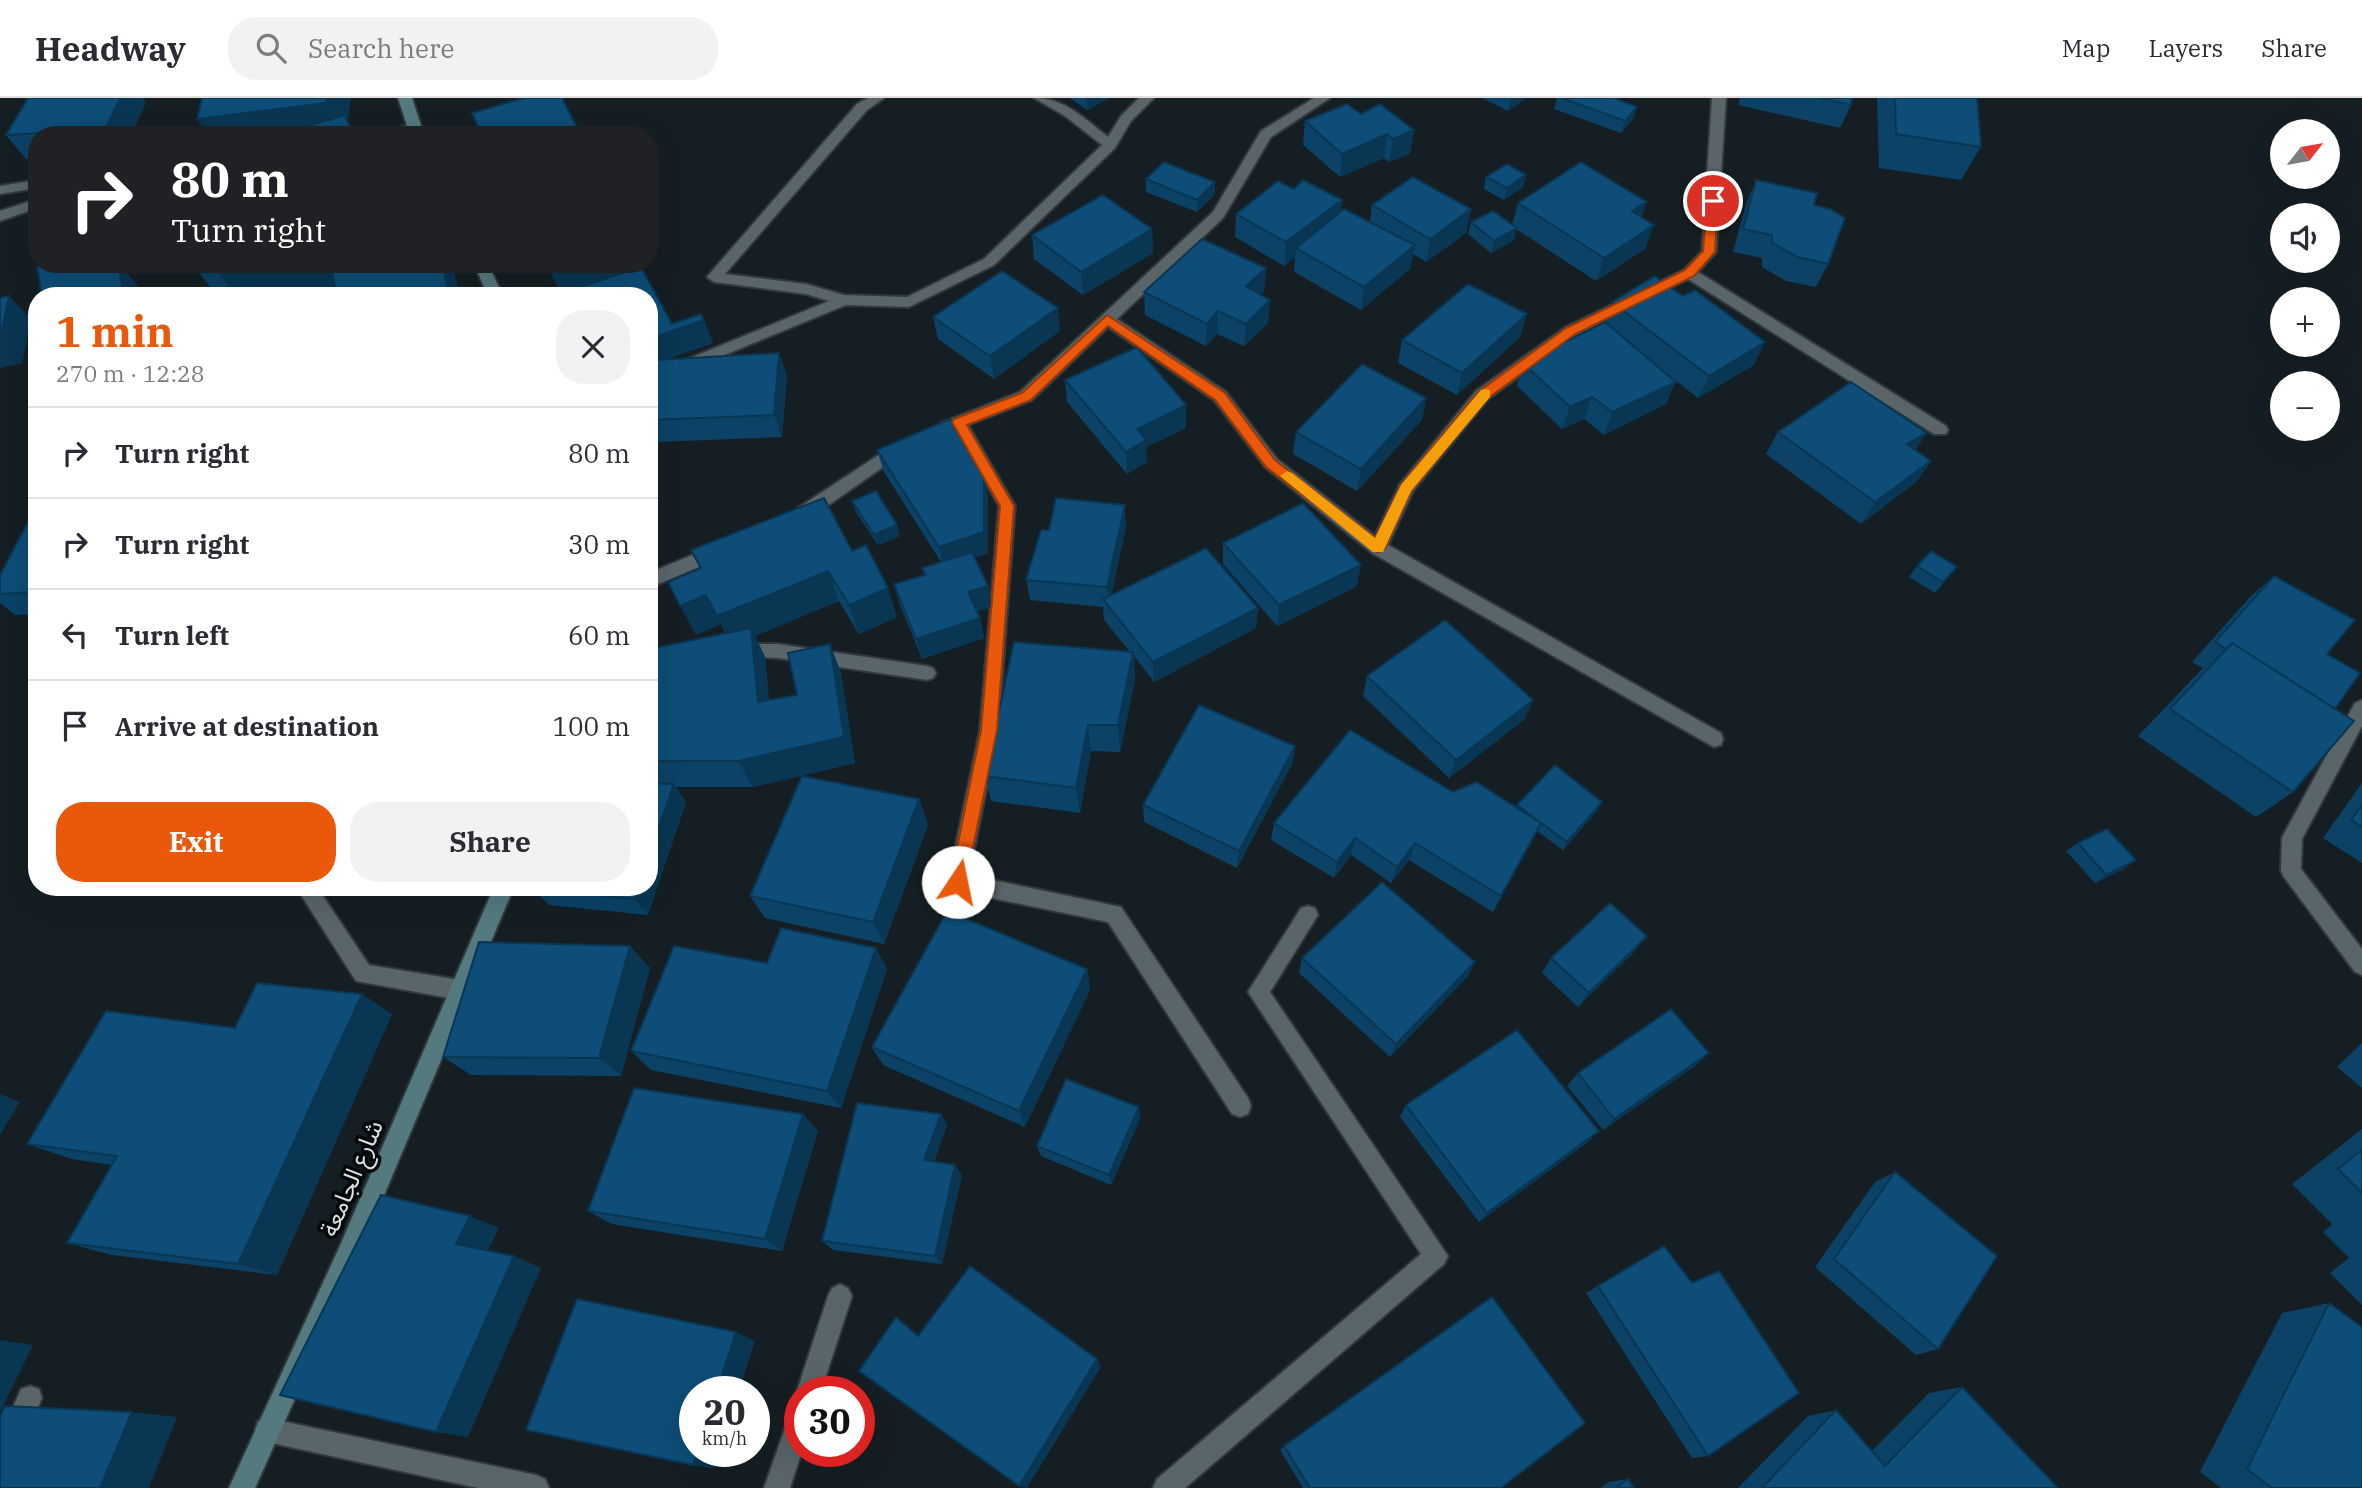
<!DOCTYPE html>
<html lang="en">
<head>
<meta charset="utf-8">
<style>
  :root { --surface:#fff; --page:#f2f2f3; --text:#2b2b33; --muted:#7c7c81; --line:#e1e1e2; --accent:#ea580c }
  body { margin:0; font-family:"IBM Plex Serif","Noto Sans Arabic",serif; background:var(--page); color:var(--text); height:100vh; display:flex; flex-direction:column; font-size:26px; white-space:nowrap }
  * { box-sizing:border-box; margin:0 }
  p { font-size:23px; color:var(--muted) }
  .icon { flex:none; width:38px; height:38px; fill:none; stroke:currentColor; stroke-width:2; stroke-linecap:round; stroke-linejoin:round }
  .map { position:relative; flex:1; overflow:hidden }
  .side { position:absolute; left:28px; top:189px; width:630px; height:609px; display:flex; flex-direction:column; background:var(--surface); border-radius:28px; box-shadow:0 7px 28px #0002 }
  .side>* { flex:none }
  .banner { position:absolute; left:28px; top:28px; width:630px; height:147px; border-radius:28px; box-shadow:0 7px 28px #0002; background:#202124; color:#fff; overflow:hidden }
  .needle { width:46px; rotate:59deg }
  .tools { position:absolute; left:2270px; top:21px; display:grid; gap:14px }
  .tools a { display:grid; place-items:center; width:70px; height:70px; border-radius:50%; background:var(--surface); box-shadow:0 7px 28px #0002; font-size:35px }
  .speed { position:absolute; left:679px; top:1278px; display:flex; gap:14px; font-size:35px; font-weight:700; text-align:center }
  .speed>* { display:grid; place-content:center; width:91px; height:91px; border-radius:50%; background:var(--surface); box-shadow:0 7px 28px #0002; line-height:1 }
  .speed small { font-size:18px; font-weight:400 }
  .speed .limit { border:10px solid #d22; background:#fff; color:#111 }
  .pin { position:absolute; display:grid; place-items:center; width:60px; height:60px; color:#fff; margin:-30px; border:4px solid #fff; border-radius:50%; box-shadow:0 2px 7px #0007 }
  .me { position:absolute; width:77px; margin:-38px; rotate:11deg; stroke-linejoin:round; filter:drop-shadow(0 0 5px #0008) }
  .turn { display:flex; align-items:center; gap:24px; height:147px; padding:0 28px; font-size:32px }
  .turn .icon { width:91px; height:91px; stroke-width:2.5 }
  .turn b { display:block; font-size:49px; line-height:60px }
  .round { display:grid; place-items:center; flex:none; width:74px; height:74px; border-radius:28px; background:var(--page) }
  .headline { display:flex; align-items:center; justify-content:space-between; height:119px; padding:0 28px }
  h1 { font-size:42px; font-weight:700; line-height:52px; color:var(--accent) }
  .primary-button { display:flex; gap:14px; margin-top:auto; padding:14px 28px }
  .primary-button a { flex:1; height:80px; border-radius:28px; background:var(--accent); color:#fff; font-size:28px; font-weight:700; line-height:80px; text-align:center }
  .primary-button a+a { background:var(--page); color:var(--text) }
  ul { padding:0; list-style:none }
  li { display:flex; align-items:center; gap:21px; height:91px; padding:0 28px; border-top:2px solid var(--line) }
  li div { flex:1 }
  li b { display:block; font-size:26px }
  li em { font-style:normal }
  header { display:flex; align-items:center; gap:42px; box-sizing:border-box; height:98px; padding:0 35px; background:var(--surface); border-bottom:2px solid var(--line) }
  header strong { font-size:33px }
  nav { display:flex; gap:38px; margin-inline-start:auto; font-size:24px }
  .search { width:490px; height:63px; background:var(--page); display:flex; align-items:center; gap:18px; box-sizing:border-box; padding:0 24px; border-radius:28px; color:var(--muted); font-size:26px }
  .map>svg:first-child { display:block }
</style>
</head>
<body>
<header>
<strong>Headway</strong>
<div class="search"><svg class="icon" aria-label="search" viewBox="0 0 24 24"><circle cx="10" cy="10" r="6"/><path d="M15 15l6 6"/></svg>Search here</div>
<nav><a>Map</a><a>Layers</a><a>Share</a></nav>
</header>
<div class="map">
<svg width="2362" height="1390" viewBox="0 0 2362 1390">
  <rect width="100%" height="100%" fill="#151f23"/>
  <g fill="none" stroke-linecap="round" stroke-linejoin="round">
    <defs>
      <path id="minor" d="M868,0H884L867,12L725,176L806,186L844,197L907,199L984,161L1102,47L1065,18L1034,0C1065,0 1085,21 1108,39L1121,18L1139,0H1154L1131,23L1115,50L994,167L909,209L846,207L649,288V277L829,203L806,196L714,184L707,179L857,6Z
        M1314,0H1330L1271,39L1223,120L1117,221L1226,294L1277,361L1375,438L1400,386L1476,293L1566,229L1684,172L1702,153L1712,0H1726L1716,154L1698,174L1946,328L1948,332L1946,336H1934L1688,181L1576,237L1488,301L1413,393L1388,447L1721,635L1723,641L1721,647L1714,649L1372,455L1265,369L1214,302L1108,229L1032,302L968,327L1015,408L998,632L969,777L1121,809L1248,1000L1251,1008L1248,1016L1240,1019L1232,1016L1108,824L958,793L951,790L948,784L980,632L999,408L955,332L947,335L939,329L941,325L1020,294L1213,114L1261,33Z
        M413,25L420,29C409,38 395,37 381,37Z
        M37,82V90L0,96V88Z
        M37,101V110L0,123V113Z
        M900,343L906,345L908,349L906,353L810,420H798L796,415L798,410Z
        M719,446L725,448L728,453L725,458L649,490V475Z
        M738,546H778L927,568L933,570L936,575L933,580L927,582L778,560L732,558L729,553L732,548Z
        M2362,602V628L2302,741L2301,771L2362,851V877L2355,874L2284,779L2281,773L2282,740L2285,734L2355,605Z
        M296,789H317L369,867L460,882L467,885L470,892L467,899L460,902L356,883Z
        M1308,808L1315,810L1318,817L1270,894L1448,1158L1444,1166L1185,1390H1153L1157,1381L1421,1156L1248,894L1301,810Z
        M840,1186L848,1190L852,1198L821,1293H800V1300L797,1293L828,1198L832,1190Z
        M30,1288L39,1291L42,1300L9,1376L0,1380V1339L21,1291Z
        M800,1310V1353H802L790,1390H764L791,1313Z
        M267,1320L536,1377L545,1381L549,1390H478L267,1344L258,1341L255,1332L258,1323Z"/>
      <path id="secondary" d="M398,0H412L424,37H410Z
        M474,166H488L503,198H488Z
        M494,789H514L355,1166L255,1390H229L339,1150Z"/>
    </defs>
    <use href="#minor" stroke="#32393c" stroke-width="4"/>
    <use href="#secondary" stroke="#32393c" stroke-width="4"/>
    <use href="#minor" fill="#596569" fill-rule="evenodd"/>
    <use href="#secondary" fill="#547a80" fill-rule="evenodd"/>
  </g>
  <path fill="#0b4266" d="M1070,0H1109L1087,12Z
    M1482,0H1526L1508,13Z
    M1557,0H1614L1637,9L1633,21L1621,35L1554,11Z
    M1740,0H1852L1851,7L1840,30L1738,7Z
    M1877,0H1977L1981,49L1961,82L1879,70Z
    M146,4L131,37H37V60L26,61L6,37Z
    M1361,16L1414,32L1410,56L1389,64L1384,60L1340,79L1303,47L1305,23Z
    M1486,79L1523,89L1504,102L1484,91Z
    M1146,81L1215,96L1197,114L1146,94Z
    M1756,82L1814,107L1828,166L1816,189L1786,183L1762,169V160L1733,154L1746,106Z
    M1294,91L1342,102L1340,114L1370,124L1372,107L1471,111L1466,135L1426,164L1413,156L1410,171L1361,212L1294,174L1295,159L1284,168L1235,139L1236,116Z
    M1647,104L1641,119L1645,151L1596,183L1516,131L1514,142L1491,155L1468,136L1471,124L1512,127L1518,105Z
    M1152,131L1153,155L1083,197L1034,161L1032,137Z
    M192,166H450L453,171L460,198H311L334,187L275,198H217Z
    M638,170L672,226L704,222L713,245L667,261L779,255L787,278L782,339L657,344L649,329V303L656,265L649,267V198Z
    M1266,170L1264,193L1260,197L1270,202L1268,225L1244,248L1217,236L1206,248L1145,217L1144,194Z
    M1612,204L1754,267L1698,300L1658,269L1666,306L1604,337L1584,321L1562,331L1517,288L1523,265L1605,224Z
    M933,219L1060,233L994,281L938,241Z
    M1520,239L1457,297L1398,265L1402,242Z
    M1065,282L1186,330L1146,349L1147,364L1127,376L1067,304Z
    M1426,300L1422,322L1357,393L1293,356L1296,334Z
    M1778,334L1931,363L1916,384L1861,426L1766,356Z
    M877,352L984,379L988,400V455L974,460L988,488L992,509L977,513L980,520L984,540L922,561L900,507L894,486L924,477L922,470L941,464L884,374Z
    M852,403L900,438L878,447L856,414Z
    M37,411V516L15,517L0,505V477Z
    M1126,429L1111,497L1258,510L1256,530L1154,584L1134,558L1135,582L1120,654L1091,653L1080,715L991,703L985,678L1130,554L1104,522L1103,509L1030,502L1026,482L1049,432Z
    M1223,445L1357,488L1277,528L1223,466Z
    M691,452L852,453L897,519L859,536L839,503L755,538L765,559L769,602L797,597L830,546L841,575L855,665L753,689H676L686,704L648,817L549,807L533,791L649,789V551L726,535L721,526L696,537L700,470Z
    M1917,468L1957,469L1935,495L1909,479Z
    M2274,478L2327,556L2335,611L2293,694L2256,719L2138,638L2203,570L2192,564L2251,498Z
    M1367,578L1525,621L1449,680L1363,598Z
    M1295,648L1292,666L1237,770L1144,724L1143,707Z
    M2362,685V765L2323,740Z
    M1453,694L1516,709L1517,707L1602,704L1597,713L1563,752L1537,733L1493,814L1409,762L1391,785L1351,757L1334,780L1271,742L1274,725Z
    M919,701L928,727L884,846L765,820L750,798Z
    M2078,745L2124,771L2095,785L2066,753Z
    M630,848L650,870L621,978L471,977L443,959Z
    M876,850L887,871L841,1010L651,972L631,953Z
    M1635,853L1578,909L1542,875L1551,860Z
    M1302,860L1475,864L1468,878L1390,959L1299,875Z
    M1087,871L1090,892L1025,1029L883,967L872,949Z
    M392,916L277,1177L112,1157L67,1145L112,1067L72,1061L27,1046L235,930Z
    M2362,945V990L2337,969Z
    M1709,955L1695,968L1603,1032L1567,988L1578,975Z
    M1406,1007L1588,1044L1479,1124L1400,1019Z
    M1139,1009L1140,1021L1111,1087L1041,1058L1037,1048Z
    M941,1016L947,1027L934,1064L962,1077L942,1166L833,1152L822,1143Z
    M2362,1031V1207L2330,1175L2349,1160L2323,1134L2332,1126L2292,1086Z
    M818,1033L782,1153L612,1126L588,1113Z
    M1895,1074L1938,1251L1916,1257L1815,1169L1875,1084Z
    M1664,1148L1708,1358L1692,1360L1586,1195Z
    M2329,1205L2362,1390H2221L2200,1374L2282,1215Z
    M1962,1289L2058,1390H1738L1808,1318L1836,1312L1872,1353L1929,1295Z
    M1284,1348L1501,1390H1303L1280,1352Z
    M1628,1381L1634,1390H1600L1609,1384Z"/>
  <path fill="#093653" d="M120,0H143L146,4L131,37H108L105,32Z
    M326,0H351L348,23L356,37H208L197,21Z
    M1086,0H1109L1087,12Z
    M1511,0H1526L1508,13Z
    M1637,9L1633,21L1621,35L1625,23Z
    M1414,32L1410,56L1389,64L1393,41Z
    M1387,36L1384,60L1340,79L1342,56Z
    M1526,77L1523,89L1504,102L1507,90Z
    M1215,84V96L1197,114V102Z
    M1342,102L1339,126L1296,150L1295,159L1284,168L1286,144Z
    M1647,104L1638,127L1632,113Z
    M1471,111L1466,135L1426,164L1430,141Z
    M1654,127L1645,151L1596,183L1604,160Z
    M1517,130L1514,142L1491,155L1494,143Z
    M1152,131L1153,155L1083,197L1081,174Z
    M1415,147L1410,171L1361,212L1364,189Z
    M87,166H95L106,179L87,173Z
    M118,166H120L137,187L139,198H124Z
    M240,166H384L383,179L275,198H236L215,170Z
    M442,166H450L453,171L460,198H431V195Z
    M568,166H637L638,170L561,196L549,172Z
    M1266,170L1264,193L1245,211L1246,188Z
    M206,189L213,198H204Z
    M9,198L31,221L22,265L0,270V241Z
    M1270,202L1268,225L1244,248L1246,226Z
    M1058,210L1060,233L994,281L990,258Z
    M1218,213L1217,236L1206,248L1207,226Z
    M1527,216L1520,239L1457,297L1462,275Z
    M704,222L713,245L649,267V241Z
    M1765,244L1754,267L1698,300L1709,278Z
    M779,255L787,278L782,339L774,317Z
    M1676,284L1666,306L1604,337L1612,314Z
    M1592,299L1584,321L1562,331L1570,309Z
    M1426,300L1422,322L1357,393L1361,371Z
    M1186,307V330L1146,349L1147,364L1127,376L1126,354L1137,331Z
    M1927,335L1912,357L1907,346Z
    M1931,363L1916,384L1861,426L1875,404Z
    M984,379L988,400V455L944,470L939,449Z
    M1125,407L1126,429L1109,509L1107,489Z
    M897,427L900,438L878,447L874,437Z
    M1361,467L1357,488L1277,528L1279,507Z
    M828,473L839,503L755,538L765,559L771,632L717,518Z
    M988,488L992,509L973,515L968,494Z
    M888,490L897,519L859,536L849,507Z
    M706,497L721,526L696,537L680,508Z
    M1258,510L1256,530L1154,584L1153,564Z
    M980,520L984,540L922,561L916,541Z
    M830,546L841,575L855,665L753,689L738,663L844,639Z
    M1133,554L1135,582L1120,654L1118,627Z
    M1533,602L1525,621L1449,680L1456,662Z
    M1088,627L1091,653L1080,715L1076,690Z
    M1295,648L1292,666L1237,770L1239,753Z
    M674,686L686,704L648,817L634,801L638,789H649V757Z
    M919,701L928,727L884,846L873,824Z
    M1602,704L1597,713L1563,752L1567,744Z
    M1355,740L1351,757L1334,780L1337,764Z
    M1415,745L1409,762L1391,785L1397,769Z
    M2136,762L2124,771L2095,785L2106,777Z
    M1647,838L1635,853L1578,909L1589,895Z
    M630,848L650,870L621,978L599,960Z
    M876,850L887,871L841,1010L827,993Z
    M1475,864L1468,878L1390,959L1396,946Z
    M1087,871L1090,892L1025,1029L1019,1013Z
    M362,896L392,916L277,1177L238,1166Z
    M1709,955L1695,968L1603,1032L1614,1021Z
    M0,996L20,1004L0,1037Z
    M1139,1009L1140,1021L1111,1087L1109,1077Z
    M803,1016L818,1033L782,1153L765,1141Z
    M941,1016L947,1027L931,1073L924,1062Z
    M1599,1033L1588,1044L1479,1124L1487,1115Z
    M955,1067L962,1077L942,1166L935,1158Z
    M470,1118L499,1130L485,1158L456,1146Z
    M514,1158L541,1170L468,1339L436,1334Z
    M736,1234L755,1243L739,1293H717Z
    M0,1242L33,1247L0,1314Z
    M1097,1261L1101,1269L1027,1390L1019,1388Z
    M132,1314L177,1319L149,1390H100Z
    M698,1353H720L714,1371L693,1367Z"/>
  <path fill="#0d4d77" stroke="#093653" stroke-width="2" d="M28,0H120L105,32L6,37Z
    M202,0H326V5L197,21Z
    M524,0H562L581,37H482L472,15Z
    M1562,0H1614L1637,9L1625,23Z
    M1821,0H1852L1851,7Z
    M1895,0H1977L1981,49L1896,36Z
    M1347,6L1361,16L1380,6L1414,32L1393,41L1387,36L1342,56L1305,23Z
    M345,17L353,37H279Z
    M1164,64L1215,84L1197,102L1146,81Z
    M1581,64L1647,104L1632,113L1654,127L1604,160L1518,105Z
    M1507,66L1526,77L1507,90L1486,79Z
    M1413,79L1471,111L1430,141L1372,107Z
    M1303,82L1342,102L1286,144L1236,116L1278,83L1294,91Z
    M1756,82L1817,95L1814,107L1830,111L1845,120L1828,166L1798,159L1772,145V137L1743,131Z
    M1103,97L1152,131L1081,174L1032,137Z
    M1344,111L1415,147L1364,189L1296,150Z
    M1493,113L1517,130L1494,143L1471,124Z
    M1202,141L1266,170L1246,188L1270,202L1246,226L1218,213L1207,226L1144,194Z
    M47,166H87V173L109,166H118L124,198H42L37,169Z
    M194,166H240L215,170Z
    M330,166H442L448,191L431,195V198H311V194L335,188Z
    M547,166H568L549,172Z
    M641,169L672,226L701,216L704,222L649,241V198H553Z
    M1002,173L1058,210L990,258L933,219Z
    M1655,178L1683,198L1695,192L1765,244L1709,278L1612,204Z
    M1468,186L1527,216L1462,275L1402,242Z
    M206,189L204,198H155L156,196Z
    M9,198L0,241V200Z
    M1605,224L1676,284L1612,314L1592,299L1570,309L1523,265Z
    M1137,249L1186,307L1137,331L1146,342L1126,354L1065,282Z
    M779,255L774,317L649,322V303L656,262Z
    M1362,266L1426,300L1361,371L1296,334Z
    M1851,284L1927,335L1907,346L1931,363L1875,404L1778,334Z
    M950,321L984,379V434L939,449L877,352Z
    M876,393L897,427L874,437L852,403Z
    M824,400L852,453L866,447L888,490L849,507L828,473L717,518L706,497L680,508L668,484L701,470L691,452Z
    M1056,400L1125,407L1107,489L1026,482L1041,432H1049Z
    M1303,405L1361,467L1279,507L1223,445Z
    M35,411H37V494L0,496V477Z
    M1206,450L1258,510L1153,564L1103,501Z
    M1931,453L1957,469L1943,484L1917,468Z
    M972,454L988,488L968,494L980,520L916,541L894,486L926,477L922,470Z
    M2274,478L2355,522L2327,556L2360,575L2335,611L2232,545L2226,551L2215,544Z
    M1445,522L1533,602L1456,662L1367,578Z
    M751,530L758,604L797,597L788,555L830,546L844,639L738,663H649V551Z
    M1014,544L1133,554L1118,627H1088L1076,690L985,678Z
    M2232,545L2354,623L2293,694L2170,611Z
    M1199,607L1295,648L1239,753L1143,707Z
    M1350,632L1453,694L1476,684L1541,725L1501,798L1415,745L1397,769L1355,740L1337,764L1274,725Z
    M1555,667L1602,704L1567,744L1517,707Z
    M802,678L919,701L873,824L750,798Z
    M649,685L674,686L649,757Z
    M2362,707V729L2351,722Z
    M2107,731L2136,762L2106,777L2078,745Z
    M1382,784L1475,864L1396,946L1302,860Z
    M534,789H638L634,801L533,791Z
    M1610,805L1647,838L1589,895L1551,860Z
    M947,813L1087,871L1019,1013L872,949Z
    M781,830L876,850L827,993L631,953L674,848L767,865Z
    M479,844L630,848L599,960L443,959Z
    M257,885L362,896L238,1166L67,1145L117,1058L27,1046L106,913L235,930Z
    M1671,911L1709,955L1614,1021L1578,975Z
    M1517,932L1599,1033L1487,1115L1406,1007Z
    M1066,981L1139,1009L1109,1077L1037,1048Z
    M634,990L803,1016L765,1141L588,1113Z
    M857,1005L941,1016L924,1062L955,1067L935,1158L822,1143Z
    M2362,1052V1095L2338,1071Z
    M1895,1074L1997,1158L1938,1251L1834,1161Z
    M381,1097L470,1118L456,1146L514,1158L436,1334L280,1297Z
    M1664,1148L1692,1185L1719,1173L1799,1295L1708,1358L1598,1188Z
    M970,1168L1097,1261L1019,1388L859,1273L896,1219L918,1238Z
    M1492,1199L1585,1325L1501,1390H1310L1284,1348Z
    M577,1201L736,1234L717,1293H695V1353H698L693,1367L526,1332Z
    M2329,1205L2362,1229V1390H2272L2247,1371Z
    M1962,1289L2058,1390H1762L1836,1312L1885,1368Z
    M5,1308L132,1314L100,1390H0V1319Z
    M1628,1381L1634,1390H1616Z"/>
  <path fill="#ea580c" stroke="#983908" stroke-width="2" d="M1713,99L1718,103L1715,154L1694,178L1575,236L1487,301L1411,393L1385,450L1378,455L1266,369L1215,302L1108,228L1031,302L967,327L1014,408L997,632L966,784L964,789L958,791L952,789L950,784L981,632L1000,408L952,324L954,321L1022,295L1107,217L1225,295L1275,362L1375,440L1401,387L1478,294L1566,230L1685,172L1703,153L1707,103Z"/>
  <path fill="#f59e0b" d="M1485,291L1490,292V299L1411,393L1383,454H1373L1280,378L1287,373L1292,375L1375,440L1401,387L1481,292Z"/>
  <g text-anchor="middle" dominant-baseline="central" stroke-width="7" stroke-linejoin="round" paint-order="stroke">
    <g font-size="24" fill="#dbe1e4" stroke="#05080a">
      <text transform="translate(351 1080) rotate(-67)">شارع الجامعة</text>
    </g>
  </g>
</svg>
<div class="tools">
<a><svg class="needle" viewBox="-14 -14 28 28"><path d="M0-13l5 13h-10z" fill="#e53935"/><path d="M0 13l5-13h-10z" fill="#7c7c81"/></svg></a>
<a><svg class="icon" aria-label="sound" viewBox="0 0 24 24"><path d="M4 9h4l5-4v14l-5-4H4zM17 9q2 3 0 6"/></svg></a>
<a>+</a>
<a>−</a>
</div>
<div class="speed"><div>20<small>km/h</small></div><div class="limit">30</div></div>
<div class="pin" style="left:1713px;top:103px;background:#d93025"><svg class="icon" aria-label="arrive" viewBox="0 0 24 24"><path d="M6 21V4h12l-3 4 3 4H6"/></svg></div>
<svg class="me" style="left:958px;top:784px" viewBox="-20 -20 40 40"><circle r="19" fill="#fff"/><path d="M0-13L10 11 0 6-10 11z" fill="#ea580c"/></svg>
<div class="banner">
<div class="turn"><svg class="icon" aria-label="right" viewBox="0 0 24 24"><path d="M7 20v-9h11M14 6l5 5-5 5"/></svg><div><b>80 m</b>Turn right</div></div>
</div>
<section class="side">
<div class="headline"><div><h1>1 min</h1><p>270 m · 12:28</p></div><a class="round"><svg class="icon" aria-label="close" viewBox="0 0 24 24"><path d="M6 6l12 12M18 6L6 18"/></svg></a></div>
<ul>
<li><svg class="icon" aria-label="right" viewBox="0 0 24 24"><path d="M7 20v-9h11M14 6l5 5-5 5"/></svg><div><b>Turn right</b></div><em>80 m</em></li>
<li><svg class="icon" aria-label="right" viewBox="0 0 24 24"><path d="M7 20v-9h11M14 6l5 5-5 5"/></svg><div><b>Turn right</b></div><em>30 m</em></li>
<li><svg class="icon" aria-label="left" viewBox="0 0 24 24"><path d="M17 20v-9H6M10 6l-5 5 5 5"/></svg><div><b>Turn left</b></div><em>60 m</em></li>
<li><svg class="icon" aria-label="arrive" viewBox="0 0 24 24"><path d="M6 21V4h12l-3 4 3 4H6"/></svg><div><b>Arrive at destination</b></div><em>100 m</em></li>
</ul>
<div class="primary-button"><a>Exit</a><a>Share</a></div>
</section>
</div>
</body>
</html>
